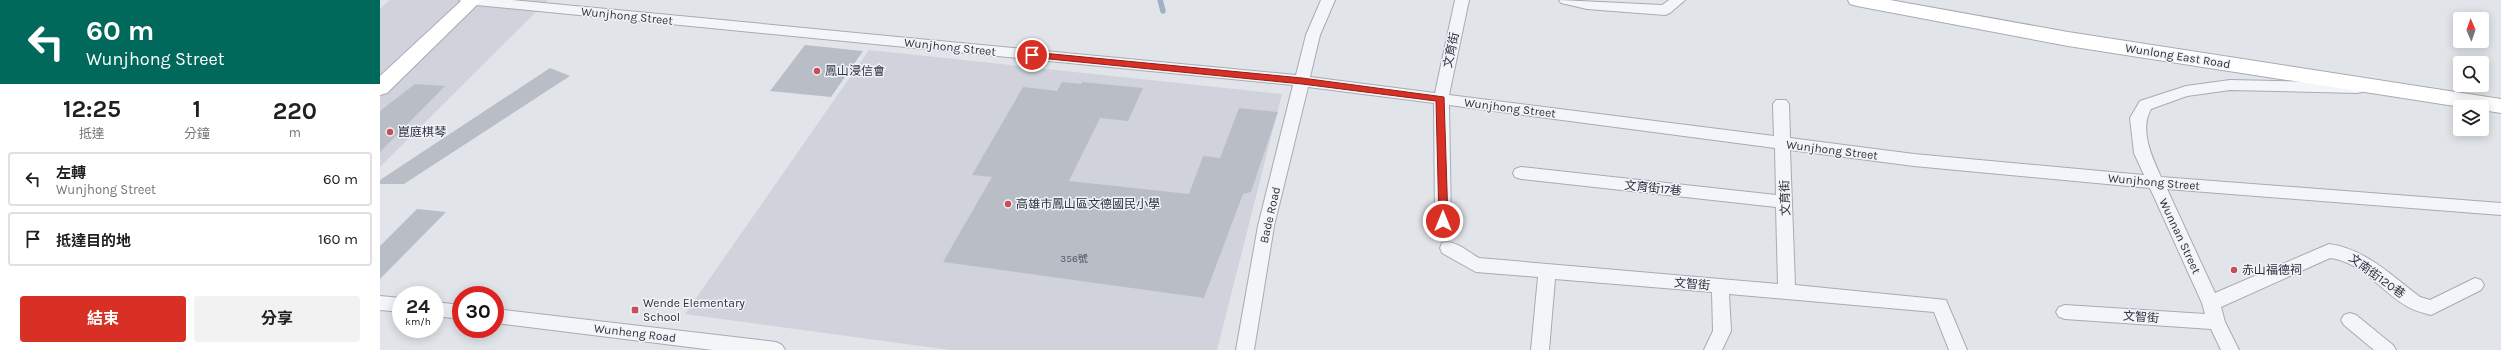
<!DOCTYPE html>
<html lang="zh-TW">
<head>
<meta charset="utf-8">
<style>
  :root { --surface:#fff; --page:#f2f2f2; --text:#202124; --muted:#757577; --line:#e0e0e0; --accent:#d93025 }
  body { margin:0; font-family:Karla,"Noto Sans TC",sans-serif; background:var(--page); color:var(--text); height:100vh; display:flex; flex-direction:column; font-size:15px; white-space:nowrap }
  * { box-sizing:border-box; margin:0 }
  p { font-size:13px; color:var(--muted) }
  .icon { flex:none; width:22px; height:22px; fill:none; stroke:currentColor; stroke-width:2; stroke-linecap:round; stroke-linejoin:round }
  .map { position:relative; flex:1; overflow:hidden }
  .side { display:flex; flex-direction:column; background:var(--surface); width:380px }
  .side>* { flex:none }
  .hud { background:#00695c; color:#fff; overflow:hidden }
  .needle { width:26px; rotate:358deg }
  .buttons { position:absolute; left:2073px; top:12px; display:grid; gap:8px }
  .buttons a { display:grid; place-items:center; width:36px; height:36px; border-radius:4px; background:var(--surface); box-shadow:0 2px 10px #0003; font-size:20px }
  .speed { position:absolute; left:12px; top:286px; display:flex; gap:8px; font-size:20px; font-weight:700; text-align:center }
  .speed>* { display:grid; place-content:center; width:52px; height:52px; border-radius:50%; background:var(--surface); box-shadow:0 2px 10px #0003; line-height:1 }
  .speed small { font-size:10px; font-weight:400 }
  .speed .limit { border:6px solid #d22; background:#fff; color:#111 }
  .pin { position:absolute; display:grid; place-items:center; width:34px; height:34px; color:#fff; margin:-17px; border:2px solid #fff; border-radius:50%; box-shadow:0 1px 4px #0007 }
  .me { position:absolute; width:44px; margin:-22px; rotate:0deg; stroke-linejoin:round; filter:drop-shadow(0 0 3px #0008) }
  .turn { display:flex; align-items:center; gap:14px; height:84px; padding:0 20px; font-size:18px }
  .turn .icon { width:52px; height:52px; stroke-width:2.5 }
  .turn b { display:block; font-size:28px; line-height:34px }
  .eta { display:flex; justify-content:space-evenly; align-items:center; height:68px; text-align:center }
  .eta b { font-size:24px; font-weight:700; line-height:28px }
  .action { display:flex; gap:8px; margin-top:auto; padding:8px 20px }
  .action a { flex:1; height:46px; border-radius:4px; background:var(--accent); color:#fff; font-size:16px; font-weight:700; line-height:46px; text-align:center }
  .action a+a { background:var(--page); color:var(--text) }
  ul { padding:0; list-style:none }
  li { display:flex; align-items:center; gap:12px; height:54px; margin:0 8px 6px; padding:0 12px; border:2px solid var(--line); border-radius:4px }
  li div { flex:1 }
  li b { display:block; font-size:15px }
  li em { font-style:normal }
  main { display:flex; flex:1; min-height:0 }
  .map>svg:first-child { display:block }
</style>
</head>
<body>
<main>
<section class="side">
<div class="hud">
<div class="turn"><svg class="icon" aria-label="left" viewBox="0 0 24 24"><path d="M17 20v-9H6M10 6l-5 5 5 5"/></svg><div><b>60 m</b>Wunjhong Street</div></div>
</div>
<div class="eta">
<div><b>12:25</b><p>抵達</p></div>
<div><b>1</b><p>分鐘</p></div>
<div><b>220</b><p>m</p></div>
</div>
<ul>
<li><svg class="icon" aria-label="left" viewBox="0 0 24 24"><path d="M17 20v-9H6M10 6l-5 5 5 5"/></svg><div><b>左轉</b><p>Wunjhong Street</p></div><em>60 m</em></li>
<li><svg class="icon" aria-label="arrive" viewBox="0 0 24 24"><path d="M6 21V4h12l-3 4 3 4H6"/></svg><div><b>抵達目的地</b></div><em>160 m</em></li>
</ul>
<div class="action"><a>結束</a><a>分享</a></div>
</section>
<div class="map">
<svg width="2121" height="350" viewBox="0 0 2121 350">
  <rect width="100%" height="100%" fill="#e1e4e9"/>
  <path fill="#d0d3db" d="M10,0H168L0,167V9Z
    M489,50L902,94L837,350H570L305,314Z"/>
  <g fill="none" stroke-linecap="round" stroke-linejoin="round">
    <path stroke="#9fb0c7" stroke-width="5.5" d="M780,0L783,11"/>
  </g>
  <path fill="#b9bdc6" d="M425,45L483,51L451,97L390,91Z
    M170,68L190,76L24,184H0V180Z
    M682,82L701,84L702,82L763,88L748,121L720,118L689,181L809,194L823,156L840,158L859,108L898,112L871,192L863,194L824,298L563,262L612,177L592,175L643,87L677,91Z
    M35,84L65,86L0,152V111Z
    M37,209L66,212L0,279V246Z"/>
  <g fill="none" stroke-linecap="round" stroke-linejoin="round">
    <defs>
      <path id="street" d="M79,0H132L916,75L926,35L941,0H955L940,35L930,77L1055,93L1075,0H1089L1069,95L1394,136L1393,104L1396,100H1406L1409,104L1410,138L1534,154L1764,175L1754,153L1750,118L1760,101L1806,86L1850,80L1977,83L1982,84L1984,88L1982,92L1977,93L1850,90L1807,96L1771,109C1759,130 1772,157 1781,177L2121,203V215L1787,189L1835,293L1949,244C1986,249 2012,276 2040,297L2050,300L2095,278L2101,280L2104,285L2101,290L2051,315C2044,313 2035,311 2028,307C2001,292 1983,262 1950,258L1841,307L1845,322L1859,350H1841L1831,329L1685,319L1679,317L1676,312L1679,307L1685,305L1825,314L1822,303L1770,188L1534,166L1410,150L1415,285L1566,300L1587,350H1569L1554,312L1349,294L1351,331L1342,350H1324L1333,331L1332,292L1175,279L1169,350H1151L1158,277L1096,272L1062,253L1060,248L1062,243C1075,239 1088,252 1099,258L1398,284L1396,207L1141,179L1135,177L1133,173L1135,169L1141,167L1396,195L1395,148L1069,105L1071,221L1069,226L1063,227L1057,226L1055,221L1054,103L928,87L894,226L874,350H856L878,226L913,85L86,4Z
        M1179,0L1282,5L1289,0H1305L1290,13L1285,15L1207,9L1181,3Z
        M0,296L21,298V312L0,310Z
        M55,302L81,305V319L55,316Z
        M115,309L396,342L402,345L405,350H333L115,323Z
        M1970,313L1976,315L2013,345L2016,350H1994L1964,325L1961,320L1964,315Z"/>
      <path id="secondary" d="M82,0H102L7,93L0,95V76Z
        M1468,0H1510L1688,32L2121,99V113L2102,110V107H2081L1688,46L1477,6L1470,4Z"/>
    </defs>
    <use href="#street" stroke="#a7abb3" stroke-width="2"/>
    <use href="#secondary" stroke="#a7abb3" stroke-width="2"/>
    <use href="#street" fill="#f4f5f8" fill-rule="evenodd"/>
    <use href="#secondary" fill="#fff" fill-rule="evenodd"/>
  </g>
  <path fill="#d93025" stroke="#8d1f18" d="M652,52L922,78L1064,97L1068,221L1063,225L1059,221L1056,101L922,84L649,57L648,55Z"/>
  <g fill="#c64f5b" stroke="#f1f3f7" stroke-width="1.5">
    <circle cx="437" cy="71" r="4"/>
    <circle cx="10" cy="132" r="4"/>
    <circle cx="628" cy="204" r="4"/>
    <circle cx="1854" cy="270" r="4"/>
    <rect x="251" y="306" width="8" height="8" rx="2"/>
  </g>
  <g text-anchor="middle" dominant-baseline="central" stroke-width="3" stroke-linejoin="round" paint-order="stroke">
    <g font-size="10" fill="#4e5462">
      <text x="694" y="259">356號</text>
    </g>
    <g font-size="12" fill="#2b3140" stroke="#f1f3f7">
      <text transform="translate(247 16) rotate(6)">Wunjhong Street</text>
      <text transform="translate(570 47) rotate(6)">Wunjhong Street</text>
      <text transform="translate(1071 50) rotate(-78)">文育街</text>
      <text transform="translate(1798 56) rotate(9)">Wunlong East Road</text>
      <text transform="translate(1130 108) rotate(7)">Wunjhong Street</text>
      <text transform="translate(1452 150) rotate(7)">Wunjhong Street</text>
      <text transform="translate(1774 182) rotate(5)">Wunjhong Street</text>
      <text transform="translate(1273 188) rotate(6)">文育街17巷</text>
      <text transform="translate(1405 198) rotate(-92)">文育街</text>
      <text transform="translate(890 215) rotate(-77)">Bade Road</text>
      <text transform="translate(1800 236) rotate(65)">Wunnan Street</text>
      <text transform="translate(1997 276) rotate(36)">文南街120巷</text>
      <text transform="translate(1312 284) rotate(5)">文智街</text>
      <text transform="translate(1761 317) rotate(4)">文智街</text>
      <text transform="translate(255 333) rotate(7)">Wunheng Road</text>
    </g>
    <g font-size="12" fill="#2b3140" stroke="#f1f3f7" text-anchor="start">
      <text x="445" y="71">鳳山浸信會</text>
      <text x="18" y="132">崑庭棋琴</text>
      <text x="636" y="204">高雄市鳳山區文德國民小學</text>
      <text x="1862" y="270">赤山福德祠</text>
      <text x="263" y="303">Wende Elementary<tspan x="263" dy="14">School</tspan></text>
    </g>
  </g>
</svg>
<div class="buttons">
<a><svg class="needle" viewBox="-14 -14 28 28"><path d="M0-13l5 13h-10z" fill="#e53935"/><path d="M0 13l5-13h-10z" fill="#757577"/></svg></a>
<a><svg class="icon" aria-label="search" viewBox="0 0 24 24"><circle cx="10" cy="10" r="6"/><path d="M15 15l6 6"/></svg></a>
<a><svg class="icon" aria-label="layers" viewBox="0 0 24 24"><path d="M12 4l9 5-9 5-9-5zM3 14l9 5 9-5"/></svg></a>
</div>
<div class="speed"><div>24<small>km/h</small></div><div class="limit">30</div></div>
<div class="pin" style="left:652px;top:55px;background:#d93025"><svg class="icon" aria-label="arrive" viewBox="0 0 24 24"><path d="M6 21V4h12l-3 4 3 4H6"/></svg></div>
<svg class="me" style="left:1063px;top:221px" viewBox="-20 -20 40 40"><circle r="17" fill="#d93025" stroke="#fff" stroke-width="3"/><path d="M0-11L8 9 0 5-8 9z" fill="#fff"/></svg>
</div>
</main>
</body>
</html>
